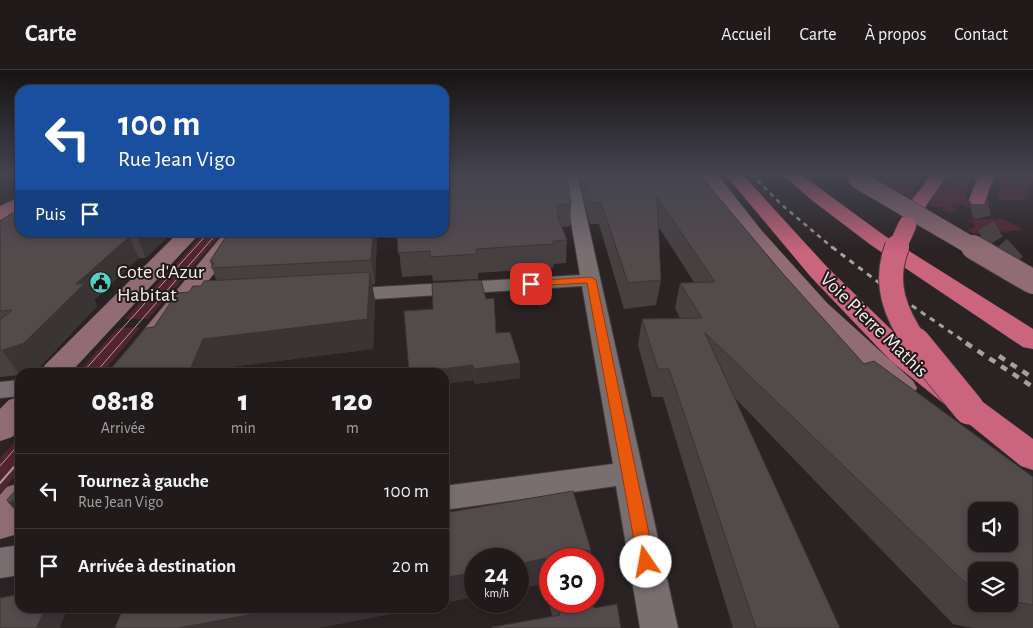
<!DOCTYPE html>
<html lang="fr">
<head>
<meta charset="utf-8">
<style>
  :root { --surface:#201a1a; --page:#282323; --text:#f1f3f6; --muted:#a2a1a2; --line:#3d3839 }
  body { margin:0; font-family:"Alegreya Sans",sans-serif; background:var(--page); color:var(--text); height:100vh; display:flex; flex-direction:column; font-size:19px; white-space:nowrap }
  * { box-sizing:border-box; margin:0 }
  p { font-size:16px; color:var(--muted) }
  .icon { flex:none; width:28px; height:28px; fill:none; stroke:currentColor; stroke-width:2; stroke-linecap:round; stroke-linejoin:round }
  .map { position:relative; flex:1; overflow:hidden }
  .side { position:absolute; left:15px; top:298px; width:434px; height:245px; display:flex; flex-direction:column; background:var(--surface); border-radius:15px; box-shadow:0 2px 8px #0003,0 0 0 1px var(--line) }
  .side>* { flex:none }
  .guide { position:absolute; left:15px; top:15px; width:434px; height:152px; border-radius:15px; box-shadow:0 2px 8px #0003,0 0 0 1px var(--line); background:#1a4fa0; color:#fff; overflow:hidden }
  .fabs { position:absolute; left:968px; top:432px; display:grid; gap:10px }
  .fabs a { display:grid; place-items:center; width:50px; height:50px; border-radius:10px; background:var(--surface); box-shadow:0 2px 8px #0003,0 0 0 1px var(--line); font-size:25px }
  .speed { position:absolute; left:464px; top:478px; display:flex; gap:10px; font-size:25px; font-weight:700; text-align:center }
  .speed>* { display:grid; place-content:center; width:65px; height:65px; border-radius:50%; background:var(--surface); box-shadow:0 2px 8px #0003,0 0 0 1px var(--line); line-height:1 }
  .speed small { font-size:12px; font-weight:400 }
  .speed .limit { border:8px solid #d22; background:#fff; color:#111 }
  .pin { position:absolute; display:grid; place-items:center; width:42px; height:42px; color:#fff; margin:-21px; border-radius:10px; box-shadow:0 2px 8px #0006 }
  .me { position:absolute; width:55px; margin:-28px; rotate:348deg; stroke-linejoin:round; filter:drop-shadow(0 0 4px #0008) }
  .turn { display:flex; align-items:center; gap:18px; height:105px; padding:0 20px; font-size:22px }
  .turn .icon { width:65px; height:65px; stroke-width:2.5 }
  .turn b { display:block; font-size:35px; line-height:42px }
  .then { display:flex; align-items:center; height:48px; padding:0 20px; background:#0003; gap:10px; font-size:19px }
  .eta { display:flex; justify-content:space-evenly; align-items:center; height:85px; text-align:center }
  .eta b { font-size:30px; font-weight:800; line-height:35px }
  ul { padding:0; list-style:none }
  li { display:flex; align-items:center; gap:15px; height:75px; padding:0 20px; border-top:1px solid var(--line) }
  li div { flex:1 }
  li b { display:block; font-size:19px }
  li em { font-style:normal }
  header { display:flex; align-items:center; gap:30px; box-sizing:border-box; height:70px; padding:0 25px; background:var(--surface); border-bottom:1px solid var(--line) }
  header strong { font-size:24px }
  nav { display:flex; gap:28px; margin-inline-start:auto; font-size:18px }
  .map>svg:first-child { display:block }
</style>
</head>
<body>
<header>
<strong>Carte</strong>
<nav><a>Accueil</a><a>Carte</a><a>À propos</a><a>Contact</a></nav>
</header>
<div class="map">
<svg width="1033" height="558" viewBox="0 0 1033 558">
  <rect width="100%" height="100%" fill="#2a2223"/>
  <path fill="#532430" d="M865,104H924L910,124L933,129L934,123L947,104H972L965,124L966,131L987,130L993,133L971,139L961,134L951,135L957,141L949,142L942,139L946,138L921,134Z
    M1001,104H1033V111L1026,130H998Z
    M1003,149L1024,160L974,164L967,160L974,158V153L963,150Z
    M204,163H222L148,249H125Z
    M141,257L103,302H78L118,258Z
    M20,366V400L0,424V388Z"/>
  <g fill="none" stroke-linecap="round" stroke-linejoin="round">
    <path stroke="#484142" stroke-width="18" stroke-dasharray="18 9" stroke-linecap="butt" d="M978,130L983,151L999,178"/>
    <path stroke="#484142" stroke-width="24" stroke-dasharray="24 12" stroke-linecap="butt" d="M998,177L1025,206"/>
    <defs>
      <path id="street" d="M563,104H577L678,558H640L616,416L444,440V416L613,394L582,216L343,231L336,229L333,225L336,221L343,219L580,205Z
        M20,310V326L0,328V312Z
        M20,475V505L0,508V478Z"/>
      <path id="secondary" d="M701,104H717L762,161L827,233L913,311L917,318L913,325L902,328L891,325L809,243L748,169Z
        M179,162H201L71,302H41L45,295Z
        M225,162H246L138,302H109Z
        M20,327V358L12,367L0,371V339L9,330Z
        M20,413V456L14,465L0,469V425L7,417Z"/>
      <path id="primary" d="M20,127V140L0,150V136Z"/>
      <path id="highway" d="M725,104H742L827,197L911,279L1033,369V400L1021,396L891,291L811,207Z
        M782,104H800L885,166L1033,259V279L1023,277L871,175L813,131Z
        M932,104H948L927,134L914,160H900L897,156L909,134Z
        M979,104H995L984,134H972L969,130Z"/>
    </defs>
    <use href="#street" stroke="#443d3f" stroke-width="2"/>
    <use href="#secondary" stroke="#443d3f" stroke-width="1"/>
    <use href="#primary" stroke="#443d3f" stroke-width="1"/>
    <use href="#highway" stroke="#443d3f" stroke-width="1"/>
    <use href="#street" fill="#796f71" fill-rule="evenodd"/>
    <use href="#secondary" fill="#926c75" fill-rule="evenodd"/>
    <use href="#primary" fill="#aa6878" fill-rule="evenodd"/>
    <use href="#highway" fill="#cb647d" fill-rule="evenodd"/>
    <path stroke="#a7a0a1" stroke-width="1" d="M83,302L209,162
      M96,302L218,162
      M0,396L20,373
      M13,398L20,390"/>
    <path stroke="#a7a0a1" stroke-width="2" d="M0,413L14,397"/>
    <path stroke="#a7a0a1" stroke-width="2.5" stroke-dasharray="4.5 4.5" stroke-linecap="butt" d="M751,104L782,135L833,178"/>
    <path stroke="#a7a0a1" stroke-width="3" stroke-dasharray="5.5 5.5" stroke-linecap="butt" d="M832,177L886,218L968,274"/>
    <path stroke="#a7a0a1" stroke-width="4.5" stroke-dasharray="7 7" stroke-linecap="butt" d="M966,273L1033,317
      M999,286L1033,308"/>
    <defs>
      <path id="secondary-bridge-far1" d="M857,109L975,178"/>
      <path id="secondary-bridge" d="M973,177L1033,212"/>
      <path id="highway-bridge-far2" d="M897,178L907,156"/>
      <path id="highway-bridge-far1" d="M897,177C883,213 895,243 916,274"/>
      <path id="highway-bridge" d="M915,273L969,339"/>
    </defs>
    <use href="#secondary-bridge-far1" stroke="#443d3f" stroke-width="19" stroke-linecap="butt"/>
    <use href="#secondary-bridge" stroke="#443d3f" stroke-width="26" stroke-linecap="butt"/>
    <use href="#highway-bridge-far2" stroke="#443d3f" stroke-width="19" stroke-linecap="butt"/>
    <use href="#highway-bridge-far1" stroke="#443d3f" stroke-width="26" stroke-linecap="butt"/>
    <use href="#highway-bridge" stroke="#443d3f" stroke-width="32" stroke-linecap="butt"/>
    <use href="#secondary-bridge-far1" stroke="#926c75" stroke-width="18"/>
    <use href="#secondary-bridge" stroke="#926c75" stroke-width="24"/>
    <use href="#highway-bridge-far2" stroke="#cb647d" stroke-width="18"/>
    <use href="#highway-bridge-far1" stroke="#cb647d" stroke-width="24"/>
    <use href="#highway-bridge" stroke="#cb647d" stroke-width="31"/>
  </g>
  <path fill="#474041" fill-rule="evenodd" d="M444,104L571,134L570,156L562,157L567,170L566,193L554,194L553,198L478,203V209L433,211L432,205L402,207L397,164L377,165L375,214L372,215L375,230L373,279L215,299L214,302H108L189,222L201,216L216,210L210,191L229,162H444Z
    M577,104H701L708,115L784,205L864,294L1033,407V558H973L953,554L734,327L840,558H733L663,327H652L638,275L642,249L680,248L675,238L680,213L694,212L658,156L661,210L656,235L624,239L599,154H590ZM976,501H1009V534H976Z
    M0,151L20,162H174L171,165H169L146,188H139L94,230L97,236L40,297L27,302H20V305L0,307Z
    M486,229L496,263L520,293V308L475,314L474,310L444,314V302L433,239Z
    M444,443L591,480L590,489H550V531H592L594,538L552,546L545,514Z"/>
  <path fill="#3a3435" d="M142,162H168L169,165L146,188L137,167Z
    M373,162H377V165L375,214L371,190Z
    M129,167L139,188L94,230L97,236L40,297L27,302H20L19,305L3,281L76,214Z
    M370,202L375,230L373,279L215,299L214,302H189L203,269Z
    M520,293V308L475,314L474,299Z
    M473,295L474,310L444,314V302H417Z
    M20,426V446L9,433Z
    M591,480L590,489H577L578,482Z
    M546,488L545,514L518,519V494Z
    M475,502V527L444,533V508Z
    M46,538H68L59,558H36Z
    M287,538H423L319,558H178Z"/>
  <path fill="#534a4c" stroke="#3a3435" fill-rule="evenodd" d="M444,104H566L571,134L556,135L559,142L557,143L559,150L567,170L553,171L554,174L476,179L477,184L430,187V181L398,183L397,162H444Z
    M584,104H701L708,115L784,205L864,294L874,291L1033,407V535L1009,531V501H976V523L705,263L840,558H756L669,299H658L642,249L702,248L680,213L715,212L657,127L661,210L628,213L601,132L592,133ZM976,441H1009V474H976Z
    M20,138V162H142L137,167H129L76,214L85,213L24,273L0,281V250L12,240L0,241V151Z
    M229,162H373L371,190L211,198L214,193L210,191Z
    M370,202L367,249L203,269L189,302H108L146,258L154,257L177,223L189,222L193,216H201L204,211Z
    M481,210L486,229L494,228L496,263L510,262L520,293L474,299L473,295L417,302H409L404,241L433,239L432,213Z
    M20,415V426L9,433L7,430Z
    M573,421L591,480L578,482L580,489H550V504L546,488L518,494V489H475V502L444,508V443Z
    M20,524V538H46L36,558H0V528Z
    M556,531H592L594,538L617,534L621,558H492V557L560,545Z
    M123,538H287L178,558H115Z"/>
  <linearGradient id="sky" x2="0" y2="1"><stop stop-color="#171313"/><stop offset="0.57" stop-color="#444450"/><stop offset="1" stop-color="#444450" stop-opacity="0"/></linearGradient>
  <rect width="1033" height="182" fill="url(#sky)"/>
  <path fill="#ea580c" stroke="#983908" d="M591,207L596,210L655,492L652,497L646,499L640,497L638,492L587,213L531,216L526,214L531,211Z"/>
  <defs>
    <symbol id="civic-disc" viewBox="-11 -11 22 22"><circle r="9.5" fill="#57cec2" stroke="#20191a"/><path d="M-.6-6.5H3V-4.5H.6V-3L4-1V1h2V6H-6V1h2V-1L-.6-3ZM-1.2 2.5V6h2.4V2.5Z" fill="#111"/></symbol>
  </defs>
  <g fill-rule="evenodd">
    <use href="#civic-disc" x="88" y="200" width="25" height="25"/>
  </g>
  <g text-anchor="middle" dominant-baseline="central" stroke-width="4" stroke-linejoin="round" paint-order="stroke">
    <g font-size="20" fill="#f5eff0" stroke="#20191a" text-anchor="start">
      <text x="117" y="202">Cote d'Azur<tspan x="117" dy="23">Habitat</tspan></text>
    </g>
    <g font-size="20" fill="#f5eff0" stroke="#20191a">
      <text transform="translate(874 255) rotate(44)">Voie Pierre Mathis</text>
    </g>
  </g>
</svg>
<div class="fabs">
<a><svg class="icon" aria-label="sound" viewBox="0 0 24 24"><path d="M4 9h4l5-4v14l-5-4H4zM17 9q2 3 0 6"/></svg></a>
<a><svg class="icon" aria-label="layers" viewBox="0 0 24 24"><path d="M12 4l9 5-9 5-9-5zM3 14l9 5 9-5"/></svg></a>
</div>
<div class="speed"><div>24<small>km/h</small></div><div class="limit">30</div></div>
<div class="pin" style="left:531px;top:214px;background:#d93025"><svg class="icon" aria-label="arrive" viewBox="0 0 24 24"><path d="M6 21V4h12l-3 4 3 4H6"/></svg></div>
<svg class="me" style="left:646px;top:492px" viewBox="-20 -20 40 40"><circle r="19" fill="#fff"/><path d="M0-13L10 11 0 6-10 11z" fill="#ea580c"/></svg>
<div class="guide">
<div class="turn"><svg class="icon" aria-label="left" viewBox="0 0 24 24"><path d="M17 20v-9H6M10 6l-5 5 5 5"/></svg><div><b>100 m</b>Rue Jean Vigo</div></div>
<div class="then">Puis<svg class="icon" aria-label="arrive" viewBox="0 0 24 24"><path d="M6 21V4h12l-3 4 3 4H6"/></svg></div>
</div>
<section class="side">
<div class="eta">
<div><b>08:18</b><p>Arrivée</p></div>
<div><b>1</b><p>min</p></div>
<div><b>120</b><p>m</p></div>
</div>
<ul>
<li><svg class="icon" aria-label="left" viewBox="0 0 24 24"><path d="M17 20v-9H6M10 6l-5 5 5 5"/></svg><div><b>Tournez à gauche</b><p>Rue Jean Vigo</p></div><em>100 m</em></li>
<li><svg class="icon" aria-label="arrive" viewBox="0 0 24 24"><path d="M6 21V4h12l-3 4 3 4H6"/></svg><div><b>Arrivée à destination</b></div><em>20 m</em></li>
</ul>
</section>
</div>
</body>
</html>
